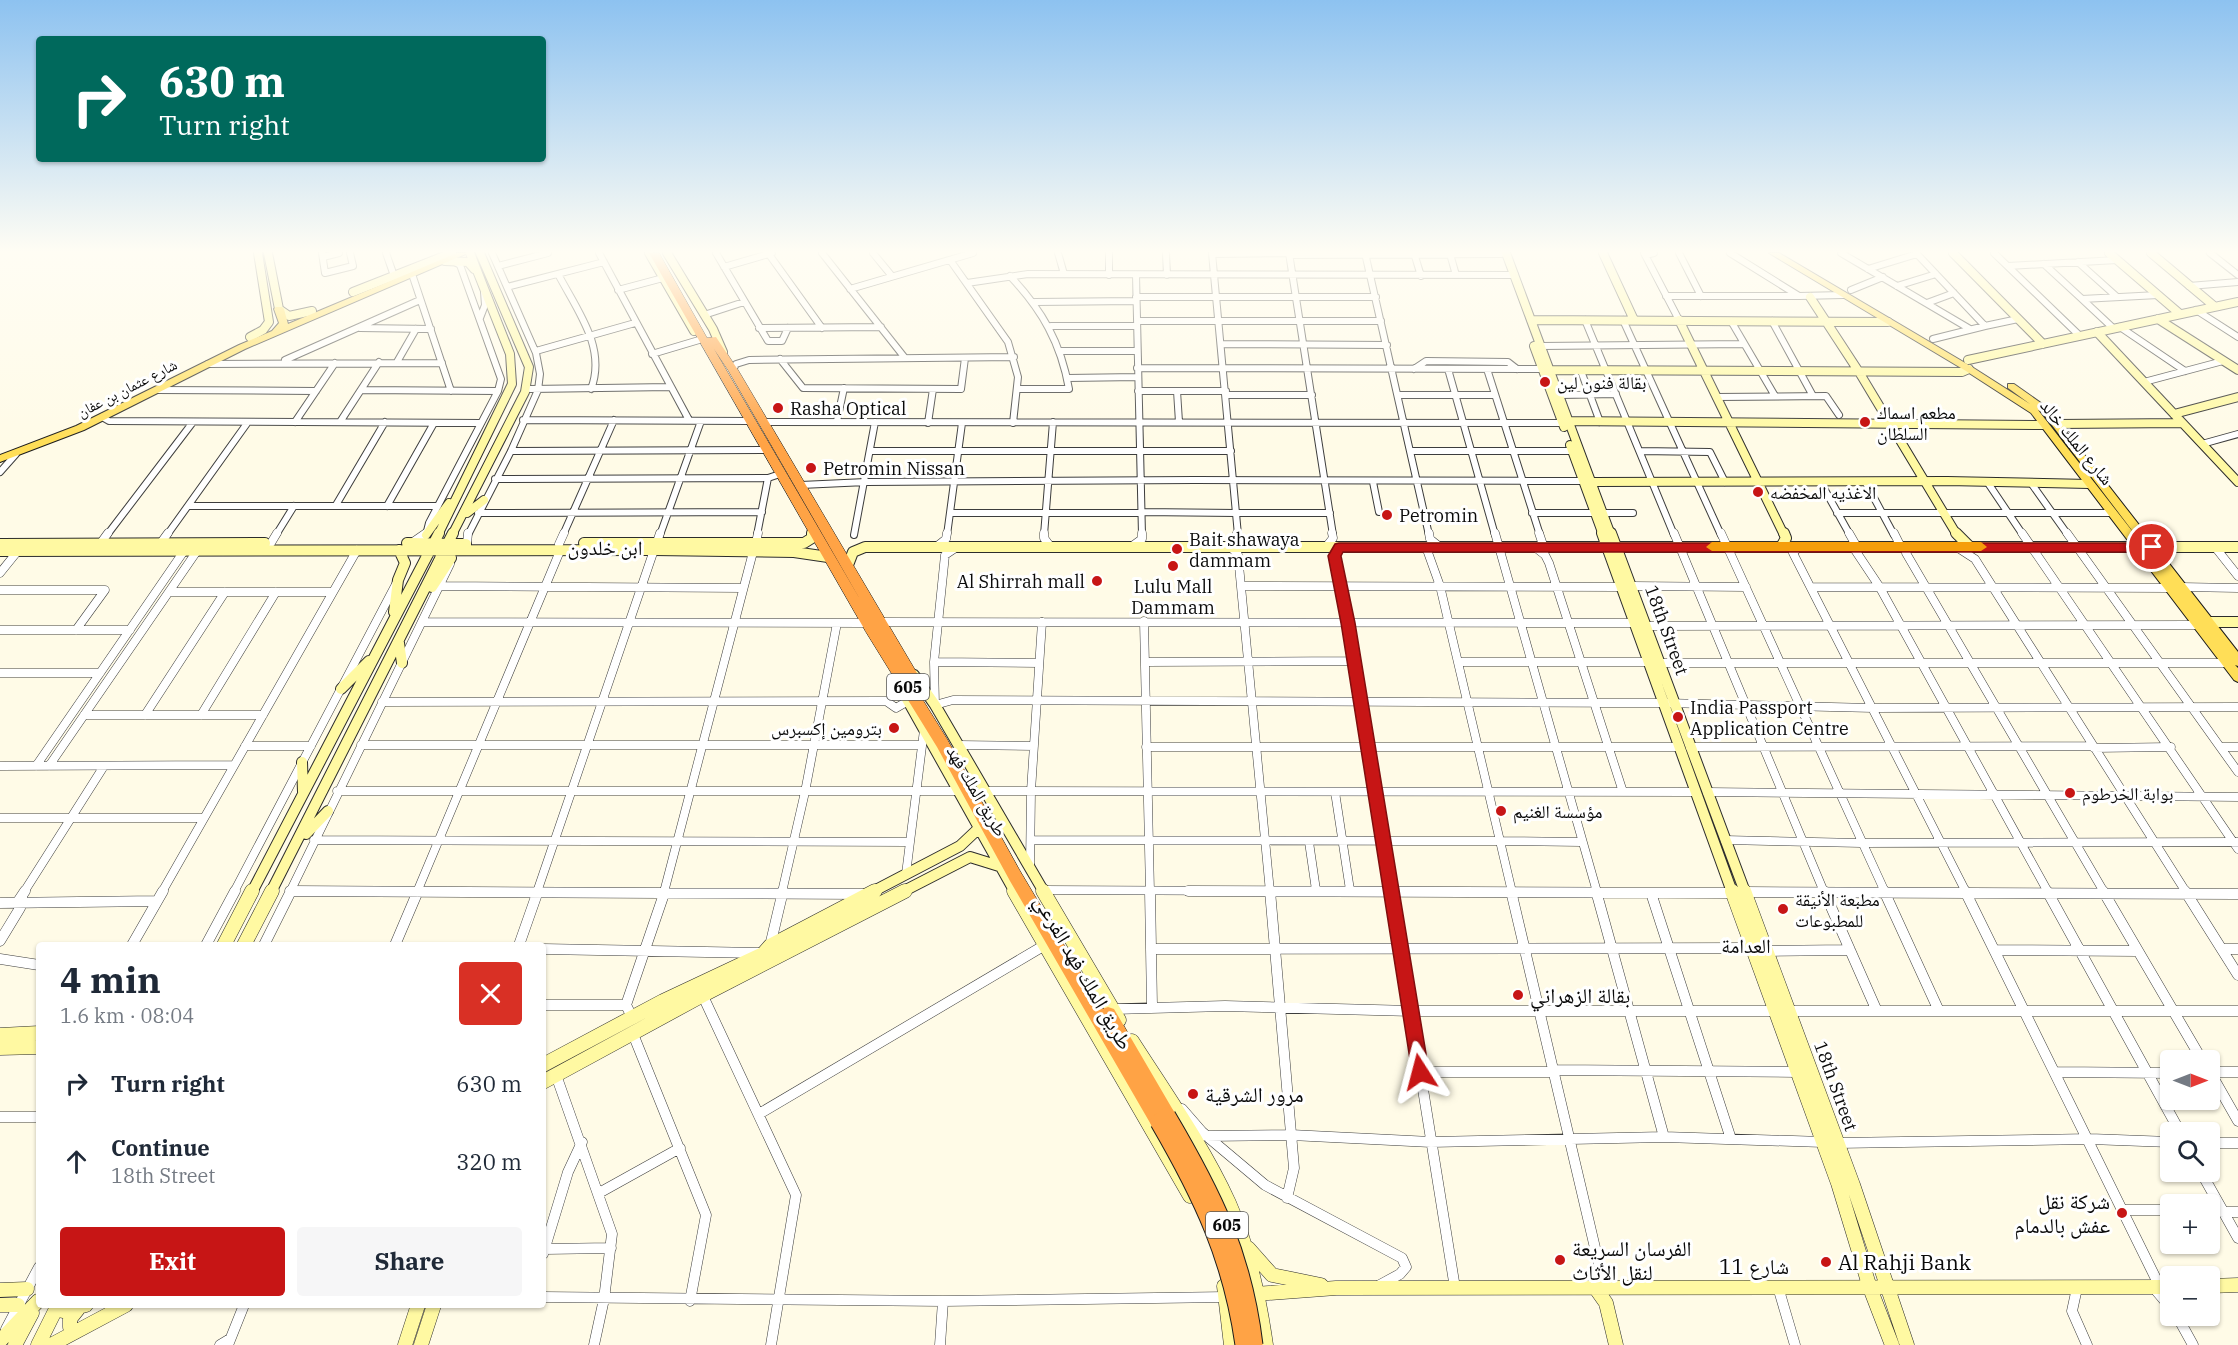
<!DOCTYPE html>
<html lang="en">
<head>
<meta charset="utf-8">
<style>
  :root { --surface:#fff; --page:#f6f6f7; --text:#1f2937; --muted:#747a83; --accent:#c71515 }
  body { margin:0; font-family:"IBM Plex Serif","Noto Naskh Arabic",serif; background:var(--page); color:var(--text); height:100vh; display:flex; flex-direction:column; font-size:22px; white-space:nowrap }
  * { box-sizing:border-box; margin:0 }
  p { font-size:20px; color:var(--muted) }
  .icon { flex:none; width:33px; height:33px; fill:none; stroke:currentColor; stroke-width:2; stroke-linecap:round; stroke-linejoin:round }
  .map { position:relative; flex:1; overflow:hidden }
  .side { position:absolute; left:36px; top:942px; width:510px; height:366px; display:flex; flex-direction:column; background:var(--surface); border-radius:6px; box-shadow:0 2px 4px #0004 }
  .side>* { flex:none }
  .top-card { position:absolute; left:36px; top:36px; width:510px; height:126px; border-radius:6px; box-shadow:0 2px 4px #0004; background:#00695c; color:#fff; overflow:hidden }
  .needle { width:39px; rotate:90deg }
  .controls { position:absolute; left:2160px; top:1050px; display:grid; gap:12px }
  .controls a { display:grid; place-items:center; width:60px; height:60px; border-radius:6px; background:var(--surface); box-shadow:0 2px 4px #0004; font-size:30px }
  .pin { position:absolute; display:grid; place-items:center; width:51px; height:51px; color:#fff; margin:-26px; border:3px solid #fff; border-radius:50%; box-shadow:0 2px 6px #0007 }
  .me { position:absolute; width:66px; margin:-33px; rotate:351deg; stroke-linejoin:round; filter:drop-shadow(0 0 4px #0008) }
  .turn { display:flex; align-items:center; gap:21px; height:126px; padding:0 24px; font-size:27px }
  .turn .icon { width:78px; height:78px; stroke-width:2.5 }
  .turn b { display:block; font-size:42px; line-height:51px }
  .round { display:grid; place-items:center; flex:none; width:63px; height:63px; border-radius:6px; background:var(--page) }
  .head { display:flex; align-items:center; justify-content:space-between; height:102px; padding:0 24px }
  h1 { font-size:36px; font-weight:800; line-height:45px }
  .primary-button { display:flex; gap:12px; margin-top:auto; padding:12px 24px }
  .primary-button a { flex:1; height:69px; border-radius:6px; background:var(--accent); color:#fff; font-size:24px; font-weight:800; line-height:69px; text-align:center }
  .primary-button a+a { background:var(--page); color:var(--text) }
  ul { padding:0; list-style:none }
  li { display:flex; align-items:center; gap:18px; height:78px; padding:0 24px }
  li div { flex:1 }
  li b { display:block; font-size:22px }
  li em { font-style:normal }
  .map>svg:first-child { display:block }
</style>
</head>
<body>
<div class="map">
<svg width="2238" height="1345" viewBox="0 0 2238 1345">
  <rect width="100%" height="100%" fill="#fffbe7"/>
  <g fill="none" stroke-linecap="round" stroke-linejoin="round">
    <defs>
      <path id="street-far2" d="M322,253L325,273L353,266L350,253
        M386,253L393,273
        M599,253L689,420
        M716,253L768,341H782L788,328
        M768,253L822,328
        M822,253L905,358
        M873,253L891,275
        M1058,253L1064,274
        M1109,253V275
        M1166,253L1167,275
        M1212,253L1238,535
        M1289,253L1333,535
        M1365,253L1429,535
        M1414,253L1421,276
        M1644,253L1679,320
        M1679,253L1701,296
        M1730,253L1799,296L1843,295
        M1841,253L1970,329
        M1916,253L1985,326L1933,339
        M1994,253L2080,336
        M2210,253L2238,275
        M1213,254L1289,253
        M1450,254L1456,275
        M1289,255L1501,254
        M1645,255L1654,253
        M323,257L339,253
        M950,260L1008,342L1018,377L1013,423
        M2078,262L2117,297
        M2044,264L2082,299L2158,295
        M498,266L548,253
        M2008,266L2117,260
        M724,267L772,253
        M1868,269L1917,254
        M412,274L451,391
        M558,274C577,310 607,348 591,389
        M1136,275L1142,535
        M1010,276C1042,310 1061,343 1069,389H1018
        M967,283L1028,274L1515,275
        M1897,286L1936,274
        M2189,286L2238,282
        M507,287L604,262
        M850,289L973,253
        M618,290L663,278
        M1851,290L1883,277
        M1666,296H1799
        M1136,297H1376
        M2082,299L2113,328
        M1035,302L1136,301
        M1927,303L1954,293
        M2196,310L2238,337
        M704,315L744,302
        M480,318L485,305L484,292
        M1585,320L1674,535
        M1623,320L1721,535
        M1137,321H1381
        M1731,321L1775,396
        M1772,321L1813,396
        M1051,326H1137
        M1985,326L2018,319
        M2120,327L2185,371
        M360,328L431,329
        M759,328L881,327
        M1221,344L1387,345
        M1541,346L1744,344
        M536,351L635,323
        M1061,351H1137
        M652,354L699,340
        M780,359L803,388L961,389L965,358
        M285,360L420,300
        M397,362L416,329
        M208,364L442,363
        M1137,368L1542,369
        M1414,369L1426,361L1508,362L1517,369
        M1448,369L1495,535
        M1487,369L1540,535
        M733,370L736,364L749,360L1014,357
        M1581,371L1600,422
        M1067,378L1138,377
        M2144,382L2223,361
        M530,389L670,387
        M157,390L316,391
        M361,390L498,391
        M1138,391H1226
        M1177,391L1179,422
        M1226,395H1312
        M1398,395H1495
        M1560,395L1616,394
        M1716,397L1826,396L1839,415
        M102,417L109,421L481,423
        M523,420L749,421
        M837,421L844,388
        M295,422L335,363
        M340,422L379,362
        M764,422L1562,423
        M928,423L933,389
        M2202,444L2238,434
        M511,451L766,450
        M871,451H1231
        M1411,451H1572
        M1640,451L1710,452L1725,482
        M0,472L16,454
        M495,479L768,478L780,474
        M1373,482L1379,512
        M1821,483L1850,535
        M1866,483L1894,535
        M1988,483L2023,535
        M2031,483L2068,535
        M801,485L866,482L1195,480L1583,481
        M336,505L385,422
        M188,506H438
        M387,506L434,423
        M1141,512L1236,513
        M478,513L762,512
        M950,513H1141
        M1236,513H1330
        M1532,513H1595
        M1603,513H1633
        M1837,513H2112
        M107,535L193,422
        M167,535L248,422
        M276,535L294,506
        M426,535L429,523L498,391L501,379L460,265L453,261
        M468,535L511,451L538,390L540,374L536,353L492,253
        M563,535L614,420
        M660,535L701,421
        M757,535L768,478
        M854,535L875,422
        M947,535L962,423
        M1044,535L1053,422"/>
      <path id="street-far1" d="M1044,533V538L1050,546
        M1237,533L1238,539L1246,547
        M1429,533L1430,539L1440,547
        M1495,533L1597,892
        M1539,533L1544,548
        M1674,533L1824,892
        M1721,533L1885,892
        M1849,533L1857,547
        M1894,533L1901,547
        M2022,533L2238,849
        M2067,533L2238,772
        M413,542L426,533
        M657,542L660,533
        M271,543L277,533
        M756,543L758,533
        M100,544L108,533
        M160,544L168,533
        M467,544L468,533
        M559,544L564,533
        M936,547L946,539L947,533
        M957,547L945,555L934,662L935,705L953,700L1664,703L1873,708L2238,707
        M1131,547L1142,539V533
        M1231,547L1238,555L1270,892
        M1326,547L1333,538L1332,533
        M1339,547L1335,556L1391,892
        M1426,547L1440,586L1512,892
        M1799,547L1793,553L1966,892
        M1853,547L1879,586L2048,892
        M1906,547V553L2104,892
        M2215,547L2238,576
        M1536,548L1545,555L1549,563L1623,792
        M1958,548L1975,559L2186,892
        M0,573L17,552
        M441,586L743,588
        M1242,586L1621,587
        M1632,586L1746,587
        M1811,587L2171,588
        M2181,587L2238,588
        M0,590H105L76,630
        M169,592H332
        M1144,621L1150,892
        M422,622L867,623
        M881,622L1635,623
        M1646,626L2201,625
        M0,630H130
        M934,662L1039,663
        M1145,662L1354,661
        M1458,662H1649
        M1660,663H2227
        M0,673H100
        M382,702L886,701L896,708L908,701
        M84,715H263
        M145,715L225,592
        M201,715L276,592
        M361,745H922
        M959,745L1034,746
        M245,746H311
        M1146,747H1680
        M1690,747L2093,746
        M2221,747H2238
        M2094,748L2171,747
        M0,766L234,765
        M36,766L184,551
        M49,766L197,551
        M337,791H959
        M986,791L1696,792
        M1335,792L1350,890
        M1707,792L2238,797
        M0,818H204
        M314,840L909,842
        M1031,840L1500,841
        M1725,840L1861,843L2238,842
        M1500,841L1581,842
        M1309,842L1316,890
        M1030,866L1031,791L1042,622
        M906,874L924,730
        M1043,890L1533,892
        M290,891L507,892
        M24,892L104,766
        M162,892L357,550
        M234,892L396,584
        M290,892L450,564
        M417,892L560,551
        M537,892L654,550
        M664,892L753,552
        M782,892L805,792L837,623
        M1745,892H1777"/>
      <path id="street" d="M290,891L865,894
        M1150,891L1152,1006
        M1188,891L1733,893
        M1270,891L1294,1168L1287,1198
        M1391,891L1455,1288
        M1511,891L1604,1286
        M1596,891L1664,1137
        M1824,891L1876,1009
        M1884,891L1939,1011
        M1965,891L2160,1287
        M2047,891L2180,1132
        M2103,891L2202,1060
        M2185,891L2238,975
        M1745,892L2238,894
        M1651,893L1731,1139
        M0,903L157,901
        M0,941L20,908L17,903L25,891
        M132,945L163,891
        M206,945L235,891
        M264,945L291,891
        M395,945L418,891
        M519,945L538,891
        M770,946L783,891
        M543,949L760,953
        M1151,949L1753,948
        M2222,949H2238
        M1995,950L2138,951
        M1766,951L1850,950
        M0,959L39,965
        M702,994L796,1195L771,1345
        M543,1005H626
        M1113,1009L1225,1006L1412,1011H1776
        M1789,1011H2238
        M632,1017L626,1005L665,891
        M633,1034L706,1215L690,1301
        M1553,1070L1798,1072
        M1420,1072H1554
        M2056,1072L2170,1073
        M2210,1072L2238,1121
        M2210,1072H2238
        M556,1075L612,1234L604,1299L594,1345
        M1182,1109L1202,1132L1265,1185L1402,1258L1406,1267L1400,1274L1378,1286
        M759,1114L1045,945
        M0,1117H39
        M1206,1136L1291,1135L1431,1142L1664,1137L1823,1142
        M1837,1143L2090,1139L2170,1142
        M2210,1143H2238
        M2201,1172L2238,1238
        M599,1193L680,1148
        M2124,1210H2170
        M2210,1211L2238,1212
        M545,1249L611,1248
        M543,1254L568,1172L582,1142
        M1778,1287L1795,1345
        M2077,1288L2072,1311L2087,1345
        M2154,1288L2170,1307
        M543,1297L943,1301L1226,1297
        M2177,1316L2193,1345
        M6,1329L39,1267
        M220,1345L230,1339
        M228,1345L244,1305
        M940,1345L943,1301"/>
      <path id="secondary-far2" d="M268,253L279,309L289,316L312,311
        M649,253L694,331
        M667,253L713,329L723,352
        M1506,253L1611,535
        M1603,253L1634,320
        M1953,253L2043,344
        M2109,253L2180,314
        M2151,253L2214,306
        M445,261L468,262L474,269
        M353,292L452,253
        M1810,297L1859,372L1957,535
        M2158,319L2238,370
        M1531,320L1888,322
        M1679,320L1784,535
        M2097,332L2238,482
        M250,337L263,330L269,322L258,253
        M1534,346L1564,427
        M1968,360L2238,302
        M1552,370L1962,372L1969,369
        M2174,414L2238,397
        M1565,421L2044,425
        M2057,424L2182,423
        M1570,445L1603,535
        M1592,482L1947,481L2089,484
        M467,513L484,500
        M812,528V535
        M426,535L449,503
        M438,535L512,384L510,354L470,253
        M452,535L525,392L529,367L480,253"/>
      <path id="secondary-far1" d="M1602,533L1732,892
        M1611,533L1745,892
        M1956,533L1970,547
        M407,543L466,544
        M584,543H804L812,538V533
        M0,544L265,543
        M1781,547L1786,538L1784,533
        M0,551L654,550L794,552L828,557
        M848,565L853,552L865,547H2238
        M432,587L451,558
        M394,612L398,580L405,563L399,550
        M2208,622H2238
        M399,643L402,663
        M914,675L935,705L1044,892
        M898,683L1015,892
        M341,689L369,661
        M302,762L303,792
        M306,834L328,811
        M252,892L439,533
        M271,892L453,533
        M872,892L960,846L978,829
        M902,892L970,857L999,866"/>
      <path id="secondary" d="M1014,891L1190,1196
        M1043,891L1119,1020
        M1732,891L1838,1183L1870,1288L1892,1345
        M1744,891L1853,1185L1907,1345
        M224,945L252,891
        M244,945L272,891
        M0,1035L39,1033
        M1132,1041C1166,1094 1203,1146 1229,1203C1249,1248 1259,1296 1266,1345
        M0,1048L39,1047
        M543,1065L663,1001L763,954L770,946L875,891
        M543,1082L703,995L905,891
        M1248,1248L1272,1275L1321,1285
        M1224,1286L1231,1345
        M1594,1286L1606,1303L1616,1345
        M2210,1286L2238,1285
        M0,1290L27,1289
        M1241,1295L1336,1288L2170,1287
        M0,1305H18
        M58,1305L63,1311L86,1305
        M77,1331L70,1327V1319L78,1309
        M0,1341L38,1301
        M15,1345L32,1313
        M38,1345L58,1305
        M51,1345L126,1305
        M405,1345L418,1305
        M421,1345L434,1305"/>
      <path id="primary" d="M457,253H468L245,349L84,430L0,462V455L76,426L239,345L272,331L279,323L274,309L276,307H282L284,309L288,324Z
        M1769,253H1779L1972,367L2030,404L2008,388V384H2014L2048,408L2238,652V666L2235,665L2238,668V682L2234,680L2031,413L1966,371ZM2038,410L2042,412L2150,554Z"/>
      <path id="highway" d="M649,253H659L707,338L716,337L738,370L921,680L923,684L921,688L916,689L947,739L1020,871L1102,1009L1108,1007L1114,1009L1173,1110L1176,1116L1173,1122L1167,1125L1165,1128L1159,1131L1153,1128L1010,881L937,747L866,632ZM714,349L728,370L861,601Z"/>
    </defs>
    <use href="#street-far2" stroke="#3d3d3d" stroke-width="8"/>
    <use href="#street-far1" stroke="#3d3d3d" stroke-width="9"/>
    <use href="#street" stroke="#3d3d3d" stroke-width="11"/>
    <use href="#secondary-far2" stroke="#2c2c2c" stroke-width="10"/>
    <use href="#secondary-far1" stroke="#2c2c2c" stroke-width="12"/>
    <use href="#secondary" stroke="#2c2c2c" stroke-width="15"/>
    <use href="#primary" stroke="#1b1b1b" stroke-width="2"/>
    <use href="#highway" stroke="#1b1b1b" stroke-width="1"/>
    <use href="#street-far2" stroke="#fff" stroke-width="6"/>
    <use href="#street-far1" stroke="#fff" stroke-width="8"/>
    <use href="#street" stroke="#fff" stroke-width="10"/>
    <use href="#secondary-far2" stroke="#fff9a2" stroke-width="8"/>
    <use href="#secondary-far1" stroke="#fff9a2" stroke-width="10"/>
    <use href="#secondary" stroke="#fff9a2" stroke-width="14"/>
    <use href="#primary" fill="#ffde57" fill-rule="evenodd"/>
    <use href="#highway" fill="#ffa345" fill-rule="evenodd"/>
    <defs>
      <path id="highway-bridge" d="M1167,1116C1213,1194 1243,1254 1254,1345
        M1159,1122C1202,1196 1232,1259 1244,1345"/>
    </defs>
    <use href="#highway-bridge" stroke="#1b1b1b" stroke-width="19" stroke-linecap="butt"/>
    <use href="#highway-bridge" stroke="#ffa345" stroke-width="17"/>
  </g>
  <linearGradient id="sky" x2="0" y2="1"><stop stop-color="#8dc2f0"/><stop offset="0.57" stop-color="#fffdf4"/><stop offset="1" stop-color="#fffdf4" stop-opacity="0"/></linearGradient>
  <rect width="2238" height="441" fill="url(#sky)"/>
  <path fill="#c71515" stroke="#810e0e" stroke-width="1.5" d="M1339,543H2152L2158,547L2152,552H1343L1341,556L1355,623L1429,1072L1426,1078L1420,1081L1414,1078L1412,1072L1341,623L1328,556L1335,544Z"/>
  <path fill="#f59e0b" d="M1712,542H1981L1987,547L1981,551H1712L1706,547Z"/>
  <g fill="#c71515" stroke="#fff" stroke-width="2">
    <circle cx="1545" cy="382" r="6"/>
    <circle cx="778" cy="408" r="6"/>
    <circle cx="1865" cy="422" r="6"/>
    <circle cx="811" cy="468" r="6"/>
    <circle cx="1758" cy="492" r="6"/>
    <circle cx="1387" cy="515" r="6"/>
    <circle cx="1177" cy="549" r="6"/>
    <circle cx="1173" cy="566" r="6"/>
    <circle cx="1097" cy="581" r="6"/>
    <circle cx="1678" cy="717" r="6"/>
    <circle cx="894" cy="728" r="6"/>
    <circle cx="2070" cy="793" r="6"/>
    <circle cx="1501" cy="811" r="6"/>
    <circle cx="1783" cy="909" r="6"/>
    <circle cx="1518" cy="995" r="6"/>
    <circle cx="1193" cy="1094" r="6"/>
    <circle cx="2122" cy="1213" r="6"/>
    <circle cx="1560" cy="1260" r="6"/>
    <circle cx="1826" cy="1262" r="6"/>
  </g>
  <g text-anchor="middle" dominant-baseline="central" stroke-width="6" stroke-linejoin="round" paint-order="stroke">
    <g font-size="15" fill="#0a0a0a" stroke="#fff">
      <text transform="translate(127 388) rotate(-27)">شارع عثمان بن عفان</text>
    </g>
    <g fill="#fff" stroke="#545454" stroke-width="1.5">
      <rect x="887" y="674" width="42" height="26" rx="4.5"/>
      <rect x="1206" y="1212" width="42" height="26" rx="4.5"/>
    </g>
    <g font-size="16" font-weight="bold" fill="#0a0a0a">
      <text x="908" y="687">605</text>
      <text x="1227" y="1225">605</text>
    </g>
    <g font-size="18" fill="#0a0a0a" stroke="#fff" text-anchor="start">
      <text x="1557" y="382">بقالة فنون لين</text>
      <text x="790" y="408">Rasha Optical</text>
      <text x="1877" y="412">مطعم اسماك<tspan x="1877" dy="21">السلطان</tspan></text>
      <text x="823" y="468">Petromin Nissan</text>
      <text x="1770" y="492">الاغذيه المخفضه</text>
      <text x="1399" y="515">Petromin</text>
      <text x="1189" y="539">Bait shawaya<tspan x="1189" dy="21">dammam</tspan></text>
      <text x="1085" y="581" text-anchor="end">Al Shirrah mall</text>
      <text x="1173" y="586" text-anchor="middle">Lulu Mall<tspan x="1173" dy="21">Dammam</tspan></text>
      <text x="1690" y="707">India Passport<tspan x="1690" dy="21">Application Centre</tspan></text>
      <text x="882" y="728" text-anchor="end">بترومين إكسبرس</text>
      <text x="2082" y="793">بوابة الخرطوم</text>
      <text x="1513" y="811">مؤسسة الغنيم</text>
      <text x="1795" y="899">مطبعة الأنيقة<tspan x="1795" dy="21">للمطبوعات</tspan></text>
    </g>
    <g font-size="18" fill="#0a0a0a" stroke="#fff">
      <text transform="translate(2077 442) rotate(51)">شارع الملك خالد</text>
      <text transform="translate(1667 630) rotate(70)">18th Street</text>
      <text transform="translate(977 791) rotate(60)">طريق الملك فهد</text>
      <text transform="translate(1836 1086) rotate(70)">18th Street</text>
    </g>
    <g font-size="20" fill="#0a0a0a" stroke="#fff">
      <text x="605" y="547">ابن خلدون</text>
      <text x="1746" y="945">العدامة</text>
    </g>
    <g font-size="21" fill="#0a0a0a" stroke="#fff">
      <text transform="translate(1084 972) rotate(60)">طريق الملك فهد الفرعي</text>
      <text x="1754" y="1266">شارع 11</text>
    </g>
    <g font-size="21" fill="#0a0a0a" stroke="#fff" text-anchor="start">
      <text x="1530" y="995">بقالة الزهراني</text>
      <text x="1205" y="1094">مرور الشرقية</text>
      <text x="2110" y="1201" text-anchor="end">شركة نقل<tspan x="2110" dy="24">عفش بالدمام</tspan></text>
      <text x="1572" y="1248">الفرسان السريعة<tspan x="1572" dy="24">لنقل الأثاث</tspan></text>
      <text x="1838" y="1262">Al Rahji Bank</text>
    </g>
  </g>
</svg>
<div class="controls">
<a><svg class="needle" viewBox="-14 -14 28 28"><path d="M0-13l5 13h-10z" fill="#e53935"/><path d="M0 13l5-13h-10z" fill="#747a83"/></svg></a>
<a><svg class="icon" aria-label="search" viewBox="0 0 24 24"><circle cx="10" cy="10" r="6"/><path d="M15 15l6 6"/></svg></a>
<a>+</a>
<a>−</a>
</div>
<div class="pin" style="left:2152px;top:547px;background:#d93025"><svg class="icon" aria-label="arrive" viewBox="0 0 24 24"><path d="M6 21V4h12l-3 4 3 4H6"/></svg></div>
<svg class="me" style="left:1420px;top:1072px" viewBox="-20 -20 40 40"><path d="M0-17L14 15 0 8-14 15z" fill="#c71515" stroke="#fff" stroke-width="4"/></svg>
<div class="top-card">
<div class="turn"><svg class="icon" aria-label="right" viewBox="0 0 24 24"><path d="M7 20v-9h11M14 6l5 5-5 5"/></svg><div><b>630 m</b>Turn right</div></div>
</div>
<section class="side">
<div class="head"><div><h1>4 min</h1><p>1.6 km · 08:04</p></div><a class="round" style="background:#d93025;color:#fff"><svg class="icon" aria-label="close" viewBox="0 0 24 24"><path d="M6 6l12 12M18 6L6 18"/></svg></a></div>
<ul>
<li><svg class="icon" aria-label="right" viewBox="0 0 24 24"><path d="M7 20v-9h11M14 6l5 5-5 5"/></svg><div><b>Turn right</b></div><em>630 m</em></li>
<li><svg class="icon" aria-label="ahead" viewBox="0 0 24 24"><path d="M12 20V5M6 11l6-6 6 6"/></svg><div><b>Continue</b><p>18th Street</p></div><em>320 m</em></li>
</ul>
<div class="primary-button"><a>Exit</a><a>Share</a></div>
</section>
</div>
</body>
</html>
